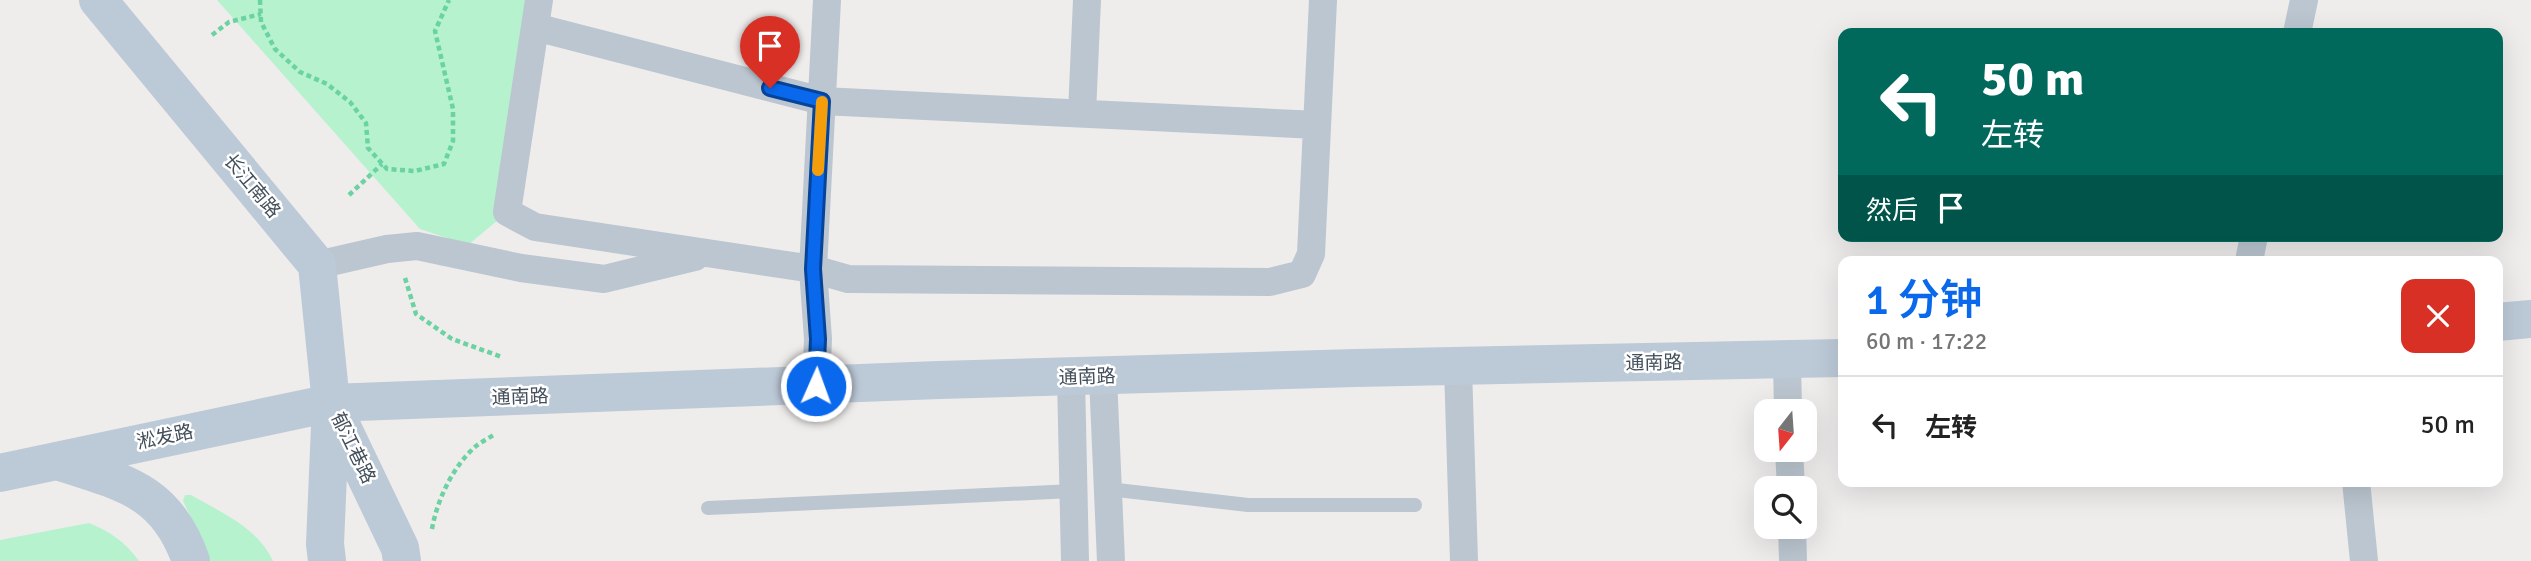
<!DOCTYPE html>
<html lang="zh">
<head>
<meta charset="utf-8">
<style>
  :root { --surface:#fff; --page:#f2f2f2; --text:#222; --muted:#767676; --line:#e0e0e0; --accent:#0968eb }
  body { margin:0; font-family:Signika,"Noto Sans SC",sans-serif; background:var(--page); color:var(--text); height:100vh; display:flex; flex-direction:column; font-size:26px; white-space:nowrap }
  * { box-sizing:border-box; margin:0 }
  p { font-size:23px; color:var(--muted) }
  .icon { flex:none; width:38px; height:38px; fill:none; stroke:currentColor; stroke-width:2; stroke-linecap:round; stroke-linejoin:round }
  .map { position:relative; flex:1; overflow:hidden }
  .sheet { position:absolute; left:1838px; top:256px; width:665px; height:231px; display:flex; flex-direction:column; background:var(--surface); border-radius:14px; box-shadow:0 7px 28px #0002 }
  .sheet>* { flex:none }
  .guide { position:absolute; left:1838px; top:28px; width:665px; height:214px; border-radius:14px; box-shadow:0 7px 28px #0002; background:#00695c; color:#fff; overflow:hidden }
  .needle { width:46px; rotate:197deg }
  .tools { position:absolute; left:1754px; top:399px; display:grid; gap:14px }
  .tools a { display:grid; place-items:center; width:63px; height:63px; border-radius:14px; background:var(--surface); box-shadow:0 7px 28px #0002; font-size:35px }
  .pin { position:absolute; display:grid; place-items:center; width:60px; height:60px; color:#fff; margin:-72px -30px; border-radius:50% 50% 50% 0; rotate:-45deg; box-shadow:0 0 7px #0007 }
  .pin .icon { rotate:45deg }
  .me { position:absolute; width:77px; margin:-38px; rotate:2deg; stroke-linejoin:round; filter:drop-shadow(0 0 5px #0008) }
  .turn { display:flex; align-items:center; gap:24px; height:147px; padding:0 28px; font-size:32px }
  .turn .icon { width:91px; height:91px; stroke-width:2.5 }
  .turn b { display:block; font-size:49px; line-height:60px }
  .then { display:flex; align-items:center; height:66px; padding:0 28px; background:#0003; gap:14px; font-size:26px }
  .round { display:grid; place-items:center; flex:none; width:74px; height:74px; border-radius:14px; background:var(--page) }
  .summary { display:flex; align-items:center; justify-content:space-between; height:119px; padding:0 28px }
  h1 { font-size:42px; font-weight:600; line-height:52px; color:var(--accent) }
  ul { padding:0; list-style:none }
  li { display:flex; align-items:center; gap:21px; height:98px; padding:0 28px; border-top:2px solid var(--line) }
  li div { flex:1 }
  li b { display:block; font-size:26px }
  li em { font-style:normal }
  .map>svg:first-child { display:block }
</style>
</head>
<body>
<div class="map">
<svg width="2531" height="561" viewBox="0 0 2531 561">
  <rect width="100%" height="100%" fill="#efecec"/>
  <path fill="#b5f2cd" d="M217,0H529L498,220L468,245L420,229Z
    M185,495H191C222,513 257,527 273,561H207L204,545L183,501Z
    M89,523C111,532 125,542 139,561H0V540Z"/>
  <g fill="none" stroke-linecap="round" stroke-linejoin="round">
    <path stroke="#6ad3a1" stroke-width="4.5" stroke-dasharray="5 3.5" stroke-linecap="butt" d="M260,0L261,22L275,49L300,72L327,84L350,102L366,123L368,148L387,169L415,171L444,164L453,141V109L435,31L449,0
      M212,35L229,22L261,14
      M349,195L382,164
      M405,278L416,314L452,339L502,357
      M432,529C437,500 453,466 476,446C481,442 489,438 495,434"/>
    <path stroke="#bbc6d0" stroke-width="14" d="M1108,489L1248,505H1415
      M708,508L1073,491"/>
    <path stroke="#bbc6d0" stroke-width="28" d="M539,0L507,212L535,227L813,269L848,279L1270,282L1302,274L1311,254L1323,0
      M535,27L822,101L1317,125
      M2297,33L2304,0
      M1082,113L1087,0
      M2249,261L2254,236
      M317,265L387,249L417,246L521,268L604,279L695,257
      M1787,361L1788,411
      M1458,367L1464,561
      M1103,377L1111,561
      M1071,378L1075,561
      M816,386L818,339L813,269L827,0
      M1789,450L1791,488
      M2356,481L2364,561
      M1792,527L1793,561"/>
    <path stroke="#bcc9d7" stroke-width="38" d="M98,0L317,265L331,403L325,544L327,561
      M2497,322L2531,319
      M333,408L400,548L402,561
      M60,462C125,483 167,491 191,561
      M0,473L331,403L939,380L1355,368L1843,358"/>
  </g>
  <g fill="none" stroke-linecap="round" stroke-linejoin="round">
    <defs>
      <path id="route" d="M770,88L822,101L813,269L818,339L816,386"/>
    </defs>
    <use href="#route" stroke="#064499" stroke-width="18"/>
    <use href="#route" stroke="#0968eb" stroke-width="12"/>
    <path stroke="#f59e0b" stroke-width="12" d="M818,170L822,102"/>
  </g>
  <g text-anchor="middle" dominant-baseline="central" stroke-width="5" stroke-linejoin="round" paint-order="stroke">
    <g font-size="19" fill="#434f5b" stroke="#fff">
      <text transform="translate(252 186) rotate(50)">长江南路</text>
      <text transform="translate(1654 363) rotate(-1)">通南路</text>
      <text transform="translate(1087 377) rotate(-2)">通南路</text>
      <text transform="translate(520 397) rotate(-2)">通南路</text>
      <text transform="translate(165 437) rotate(-12)">淞发路</text>
      <text transform="translate(353 448) rotate(64)">郁江巷路</text>
    </g>
  </g>
</svg>
<div class="tools">
<a><svg class="needle" viewBox="-14 -14 28 28"><path d="M0-13l5 13h-10z" fill="#e53935"/><path d="M0 13l5-13h-10z" fill="#767676"/></svg></a>
<a><svg class="icon" aria-label="search" viewBox="0 0 24 24"><circle cx="10" cy="10" r="6"/><path d="M15 15l6 6"/></svg></a>
</div>
<div class="pin" style="left:770px;top:88px;background:#d93025"><svg class="icon" aria-label="arrive" viewBox="0 0 24 24"><path d="M6 21V4h12l-3 4 3 4H6"/></svg></div>
<svg class="me" style="left:816px;top:386px" viewBox="-20 -20 40 40"><circle r="17" fill="#0968eb" stroke="#fff" stroke-width="3"/><path d="M0-11L8 9 0 5-8 9z" fill="#fff"/></svg>
<div class="guide">
<div class="turn"><svg class="icon" aria-label="left" viewBox="0 0 24 24"><path d="M17 20v-9H6M10 6l-5 5 5 5"/></svg><div><b>50 m</b>左转</div></div>
<div class="then">然后<svg class="icon" aria-label="arrive" viewBox="0 0 24 24"><path d="M6 21V4h12l-3 4 3 4H6"/></svg></div>
</div>
<section class="sheet">
<div class="summary"><div><h1>1 分钟</h1><p>60 m · 17:22</p></div><a class="round" style="background:#d93025;color:#fff"><svg class="icon" aria-label="close" viewBox="0 0 24 24"><path d="M6 6l12 12M18 6L6 18"/></svg></a></div>
<ul>
<li><svg class="icon" aria-label="left" viewBox="0 0 24 24"><path d="M17 20v-9H6M10 6l-5 5 5 5"/></svg><div><b>左转</b></div><em>50 m</em></li>
</ul>
</section>
</div>
</body>
</html>
